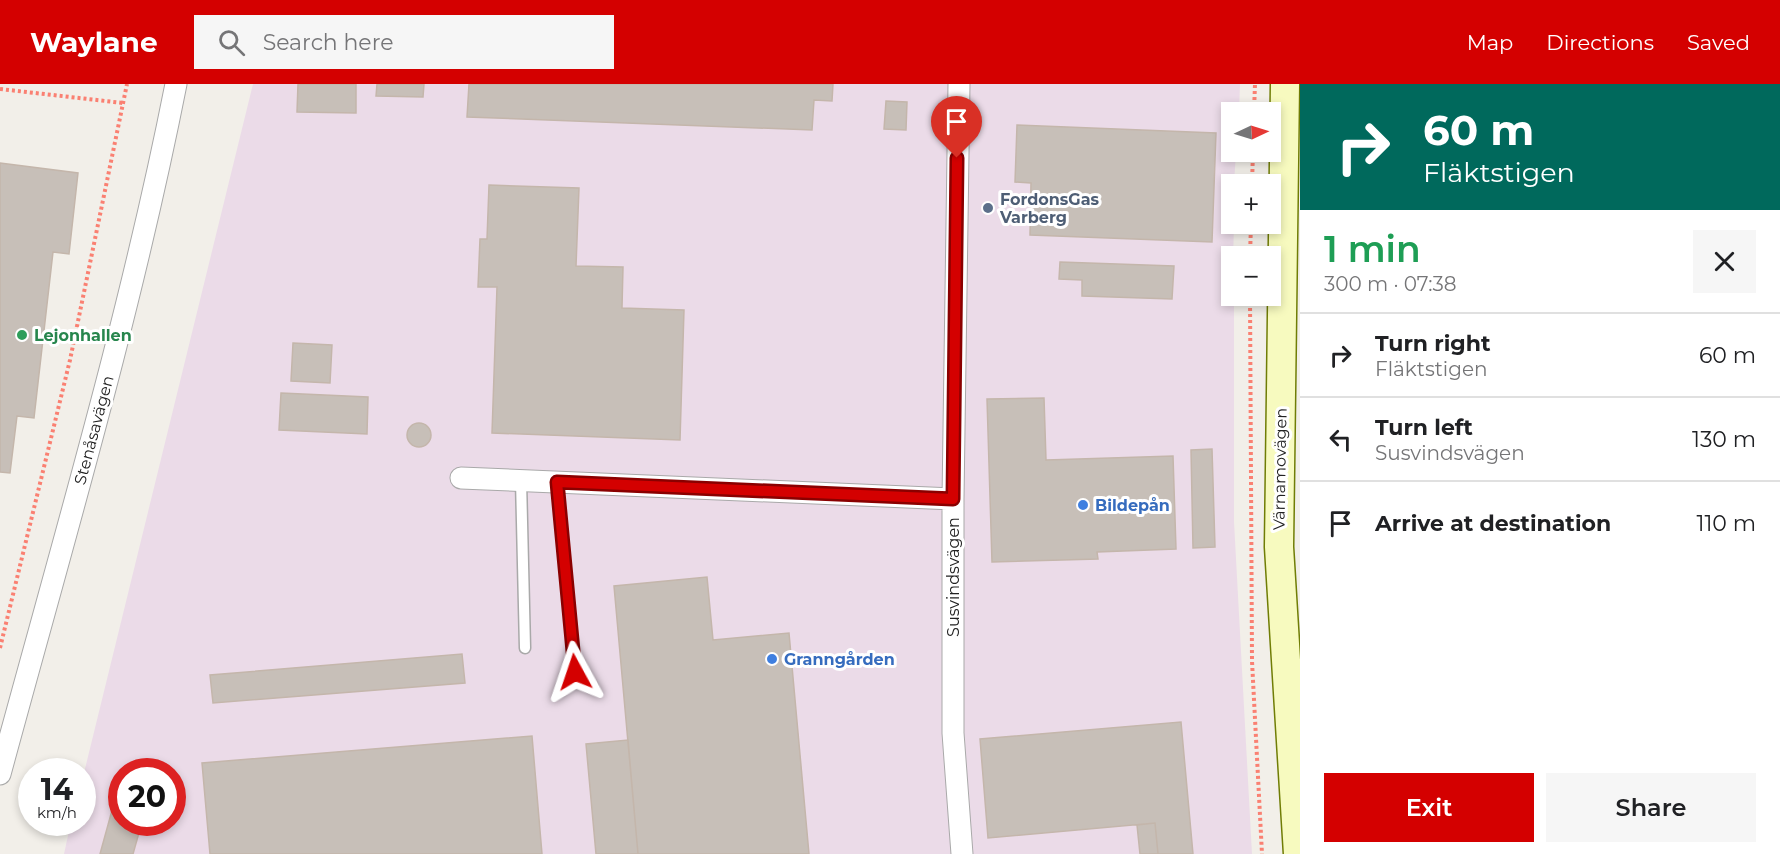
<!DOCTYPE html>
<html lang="en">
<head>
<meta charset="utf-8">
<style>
  :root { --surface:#fff; --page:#f6f6f6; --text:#202124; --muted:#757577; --line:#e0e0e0; --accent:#d40000 }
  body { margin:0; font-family:Montserrat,sans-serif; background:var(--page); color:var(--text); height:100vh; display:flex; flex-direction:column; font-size:22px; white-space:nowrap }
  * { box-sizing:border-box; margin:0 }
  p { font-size:20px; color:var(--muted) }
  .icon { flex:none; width:33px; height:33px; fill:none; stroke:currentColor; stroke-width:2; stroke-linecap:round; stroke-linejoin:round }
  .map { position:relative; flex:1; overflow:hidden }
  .details { display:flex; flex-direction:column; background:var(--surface); width:480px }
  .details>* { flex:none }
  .guide { background:#00695c; color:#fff; overflow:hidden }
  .needle { width:39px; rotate:86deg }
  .tools { position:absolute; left:1221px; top:18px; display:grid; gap:12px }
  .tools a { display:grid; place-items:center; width:60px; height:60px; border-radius:0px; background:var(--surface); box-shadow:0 3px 9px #0003; font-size:30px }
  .speed { position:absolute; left:18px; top:674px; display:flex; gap:12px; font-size:30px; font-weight:700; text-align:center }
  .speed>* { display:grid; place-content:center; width:78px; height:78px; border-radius:50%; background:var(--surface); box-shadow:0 3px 9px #0003; line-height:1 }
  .speed small { font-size:15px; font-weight:400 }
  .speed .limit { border:9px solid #d22; background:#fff; color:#111 }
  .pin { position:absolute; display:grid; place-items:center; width:51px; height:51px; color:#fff; margin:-62px -26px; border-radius:50% 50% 50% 0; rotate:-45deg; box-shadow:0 0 6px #0007 }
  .pin .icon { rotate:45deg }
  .me { position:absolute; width:66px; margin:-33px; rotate:355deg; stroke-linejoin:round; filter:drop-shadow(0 0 4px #0008) }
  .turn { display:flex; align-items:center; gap:21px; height:126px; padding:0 24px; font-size:27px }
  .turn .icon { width:78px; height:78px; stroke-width:2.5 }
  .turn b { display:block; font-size:42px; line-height:51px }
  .round { display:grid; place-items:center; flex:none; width:63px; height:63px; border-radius:0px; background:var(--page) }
  .head { display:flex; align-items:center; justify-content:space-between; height:102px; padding:0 24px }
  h1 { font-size:36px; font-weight:600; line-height:45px; color:#1e9e55 }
  .primary-button { display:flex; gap:12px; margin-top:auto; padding:12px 24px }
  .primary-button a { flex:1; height:69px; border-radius:0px; background:var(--accent); color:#fff; font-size:24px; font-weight:600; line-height:69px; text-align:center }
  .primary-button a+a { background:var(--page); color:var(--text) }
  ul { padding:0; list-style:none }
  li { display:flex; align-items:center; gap:18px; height:84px; padding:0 24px; border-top:2px solid var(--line) }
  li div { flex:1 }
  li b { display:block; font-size:22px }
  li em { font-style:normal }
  header { display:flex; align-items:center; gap:36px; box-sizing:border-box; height:84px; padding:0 30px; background:var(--accent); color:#fff }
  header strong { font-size:28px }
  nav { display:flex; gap:33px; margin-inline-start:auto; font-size:21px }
  .search { width:420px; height:54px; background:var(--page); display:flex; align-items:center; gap:15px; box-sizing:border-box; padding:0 21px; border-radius:0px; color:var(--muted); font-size:22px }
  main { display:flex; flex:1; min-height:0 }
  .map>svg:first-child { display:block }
</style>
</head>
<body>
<header>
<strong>Waylane</strong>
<div class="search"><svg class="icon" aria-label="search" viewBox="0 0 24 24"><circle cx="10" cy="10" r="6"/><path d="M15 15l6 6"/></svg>Search here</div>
<nav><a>Map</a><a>Directions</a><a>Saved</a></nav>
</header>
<main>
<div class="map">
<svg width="1300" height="770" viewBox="0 0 1300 770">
  <rect width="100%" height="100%" fill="#f2efe9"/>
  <path fill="#ebdbe8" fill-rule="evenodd" d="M253,0H1240L1239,28H1232V68H1236L1234,100H1232V140H1234L1232,212H1234V438L1252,770H64L71,738H82L83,693ZM122,687H172V738H122Z"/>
  <path fill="#c7bfb8" stroke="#c4b6ab" stroke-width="1.5" d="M298,0H356V29L297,28Z
    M377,0H424L423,13L376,12Z
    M469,0H833L832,17L814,16L812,46L467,33Z
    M886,17L907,18L906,46L884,45Z
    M1017,41L1216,49L1212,158L1030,151L1031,99L1015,98Z
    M0,79L78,89L69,170L53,168L34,334L17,332L10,389L0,388Z
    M489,101L579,104L576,182L623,183L622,224L684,226L680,356L492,349L497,203H478L480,155H487Z
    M1060,178L1174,182L1172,215L1082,212V196L1059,195Z
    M293,259L332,261L330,299L291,297Z
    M281,309L368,313L367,350L279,346Z
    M1044,314L1046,376L1173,372L1176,465L1097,468L1098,475L992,478L987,315Z
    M407 351a12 12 0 1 1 24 0a12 12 0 1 1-24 0Z
    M1212,365L1215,463L1193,464L1191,366Z
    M707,493L713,556L789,549L809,770H638L614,502Z
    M462,570L465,599L213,619L210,591Z
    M1181,638L1193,770H1158L1155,739L988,754L980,655Z
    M532,652L542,770H210L202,679Z
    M628,656L638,770H596L586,660Z
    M122,690V738H142L133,770H100Z
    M1155,739L1158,770H1140L1137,741Z"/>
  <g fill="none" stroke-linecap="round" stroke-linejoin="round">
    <defs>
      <path id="service" d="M521,396L525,564
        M557,397L575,588"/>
      <path id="minor" d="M959,0L953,415V649L962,770
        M461,394L953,415
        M0,690C62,461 130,233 176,0"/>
      <path id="secondary" d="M1285,0L1279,463L1298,770"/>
    </defs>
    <use href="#service" stroke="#a9a9a9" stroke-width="13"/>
    <use href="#minor" stroke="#a9a9a9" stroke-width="23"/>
    <use href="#secondary" stroke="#707d05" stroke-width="31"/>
    <path stroke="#fa8072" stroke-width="4" stroke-dasharray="3 3" stroke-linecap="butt" d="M0,5L123,19
      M1254,28L1255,0
      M1252,100L1253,68
      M1250,172L1251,140
      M1250,212L1252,577L1262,770
      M0,564L70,276L127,0"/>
    <use href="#service" stroke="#fff" stroke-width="10"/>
    <use href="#minor" stroke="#fff" stroke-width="21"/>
    <use href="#secondary" stroke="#f7fabf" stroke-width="28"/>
  </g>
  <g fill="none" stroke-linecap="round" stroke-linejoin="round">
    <defs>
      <path id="route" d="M575,588L557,398L953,415L957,74"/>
    </defs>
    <use href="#route" stroke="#8a0000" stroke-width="15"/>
    <use href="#route" stroke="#d40000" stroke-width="10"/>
  </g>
  <circle fill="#5c6f8a" stroke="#fff" stroke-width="2" cx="988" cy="124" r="6"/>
  <circle fill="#2e9e5b" stroke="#fff" stroke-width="2" cx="22" cy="251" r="6"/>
  <g fill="#3f7fe0" stroke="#fff" stroke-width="2">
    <circle cx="1083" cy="421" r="6"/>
    <circle cx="772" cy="575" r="6"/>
  </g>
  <g text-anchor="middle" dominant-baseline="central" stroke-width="6" stroke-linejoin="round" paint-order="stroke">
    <g font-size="16" font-weight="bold" fill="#4e5e75" stroke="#fff" text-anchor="start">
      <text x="1000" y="115">FordonsGas<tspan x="1000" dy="18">Varberg</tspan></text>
    </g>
    <g font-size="16" font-weight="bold" fill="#27864d" stroke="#fff" text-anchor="start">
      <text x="34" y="251">Lejonhallen</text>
    </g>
    <g font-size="16" fill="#222" stroke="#fff">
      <text transform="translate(94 346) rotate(-75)">Stenåsavägen</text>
      <text transform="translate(1280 385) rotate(-89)">Värnamovägen</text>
      <text transform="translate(953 493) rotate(-90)">Susvindsvägen</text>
    </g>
    <g font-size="16" font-weight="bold" fill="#366cbe" stroke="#fff" text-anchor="start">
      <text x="1095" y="421">Bildepån</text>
      <text x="784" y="575">Granngården</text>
    </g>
  </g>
</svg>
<div class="tools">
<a><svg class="needle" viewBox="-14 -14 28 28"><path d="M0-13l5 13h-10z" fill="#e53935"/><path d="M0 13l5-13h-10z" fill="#757577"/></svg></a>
<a>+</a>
<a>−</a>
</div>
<div class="speed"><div>14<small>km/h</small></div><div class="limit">20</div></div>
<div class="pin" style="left:957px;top:74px;background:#d93025"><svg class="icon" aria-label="arrive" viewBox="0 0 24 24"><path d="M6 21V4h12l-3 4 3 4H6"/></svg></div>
<svg class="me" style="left:575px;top:588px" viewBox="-20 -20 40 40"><path d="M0-17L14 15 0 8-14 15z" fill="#d40000" stroke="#fff" stroke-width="4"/></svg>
</div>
<section class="details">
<div class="guide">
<div class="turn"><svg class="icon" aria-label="right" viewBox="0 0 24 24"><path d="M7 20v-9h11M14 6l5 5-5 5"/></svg><div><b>60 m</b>Fläktstigen</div></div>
</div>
<div class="head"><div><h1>1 min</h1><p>300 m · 07:38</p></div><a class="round"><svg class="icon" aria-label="close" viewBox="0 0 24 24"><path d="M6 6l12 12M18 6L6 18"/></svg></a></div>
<ul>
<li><svg class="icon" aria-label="right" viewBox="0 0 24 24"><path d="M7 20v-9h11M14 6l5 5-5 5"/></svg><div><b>Turn right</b><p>Fläktstigen</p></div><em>60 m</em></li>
<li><svg class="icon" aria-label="left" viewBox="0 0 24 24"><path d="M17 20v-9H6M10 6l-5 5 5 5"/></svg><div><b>Turn left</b><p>Susvindsvägen</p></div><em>130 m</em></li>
<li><svg class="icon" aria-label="arrive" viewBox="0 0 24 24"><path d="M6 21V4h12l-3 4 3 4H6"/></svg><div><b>Arrive at destination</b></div><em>110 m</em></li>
</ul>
<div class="primary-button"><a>Exit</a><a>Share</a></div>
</section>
</main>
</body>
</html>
